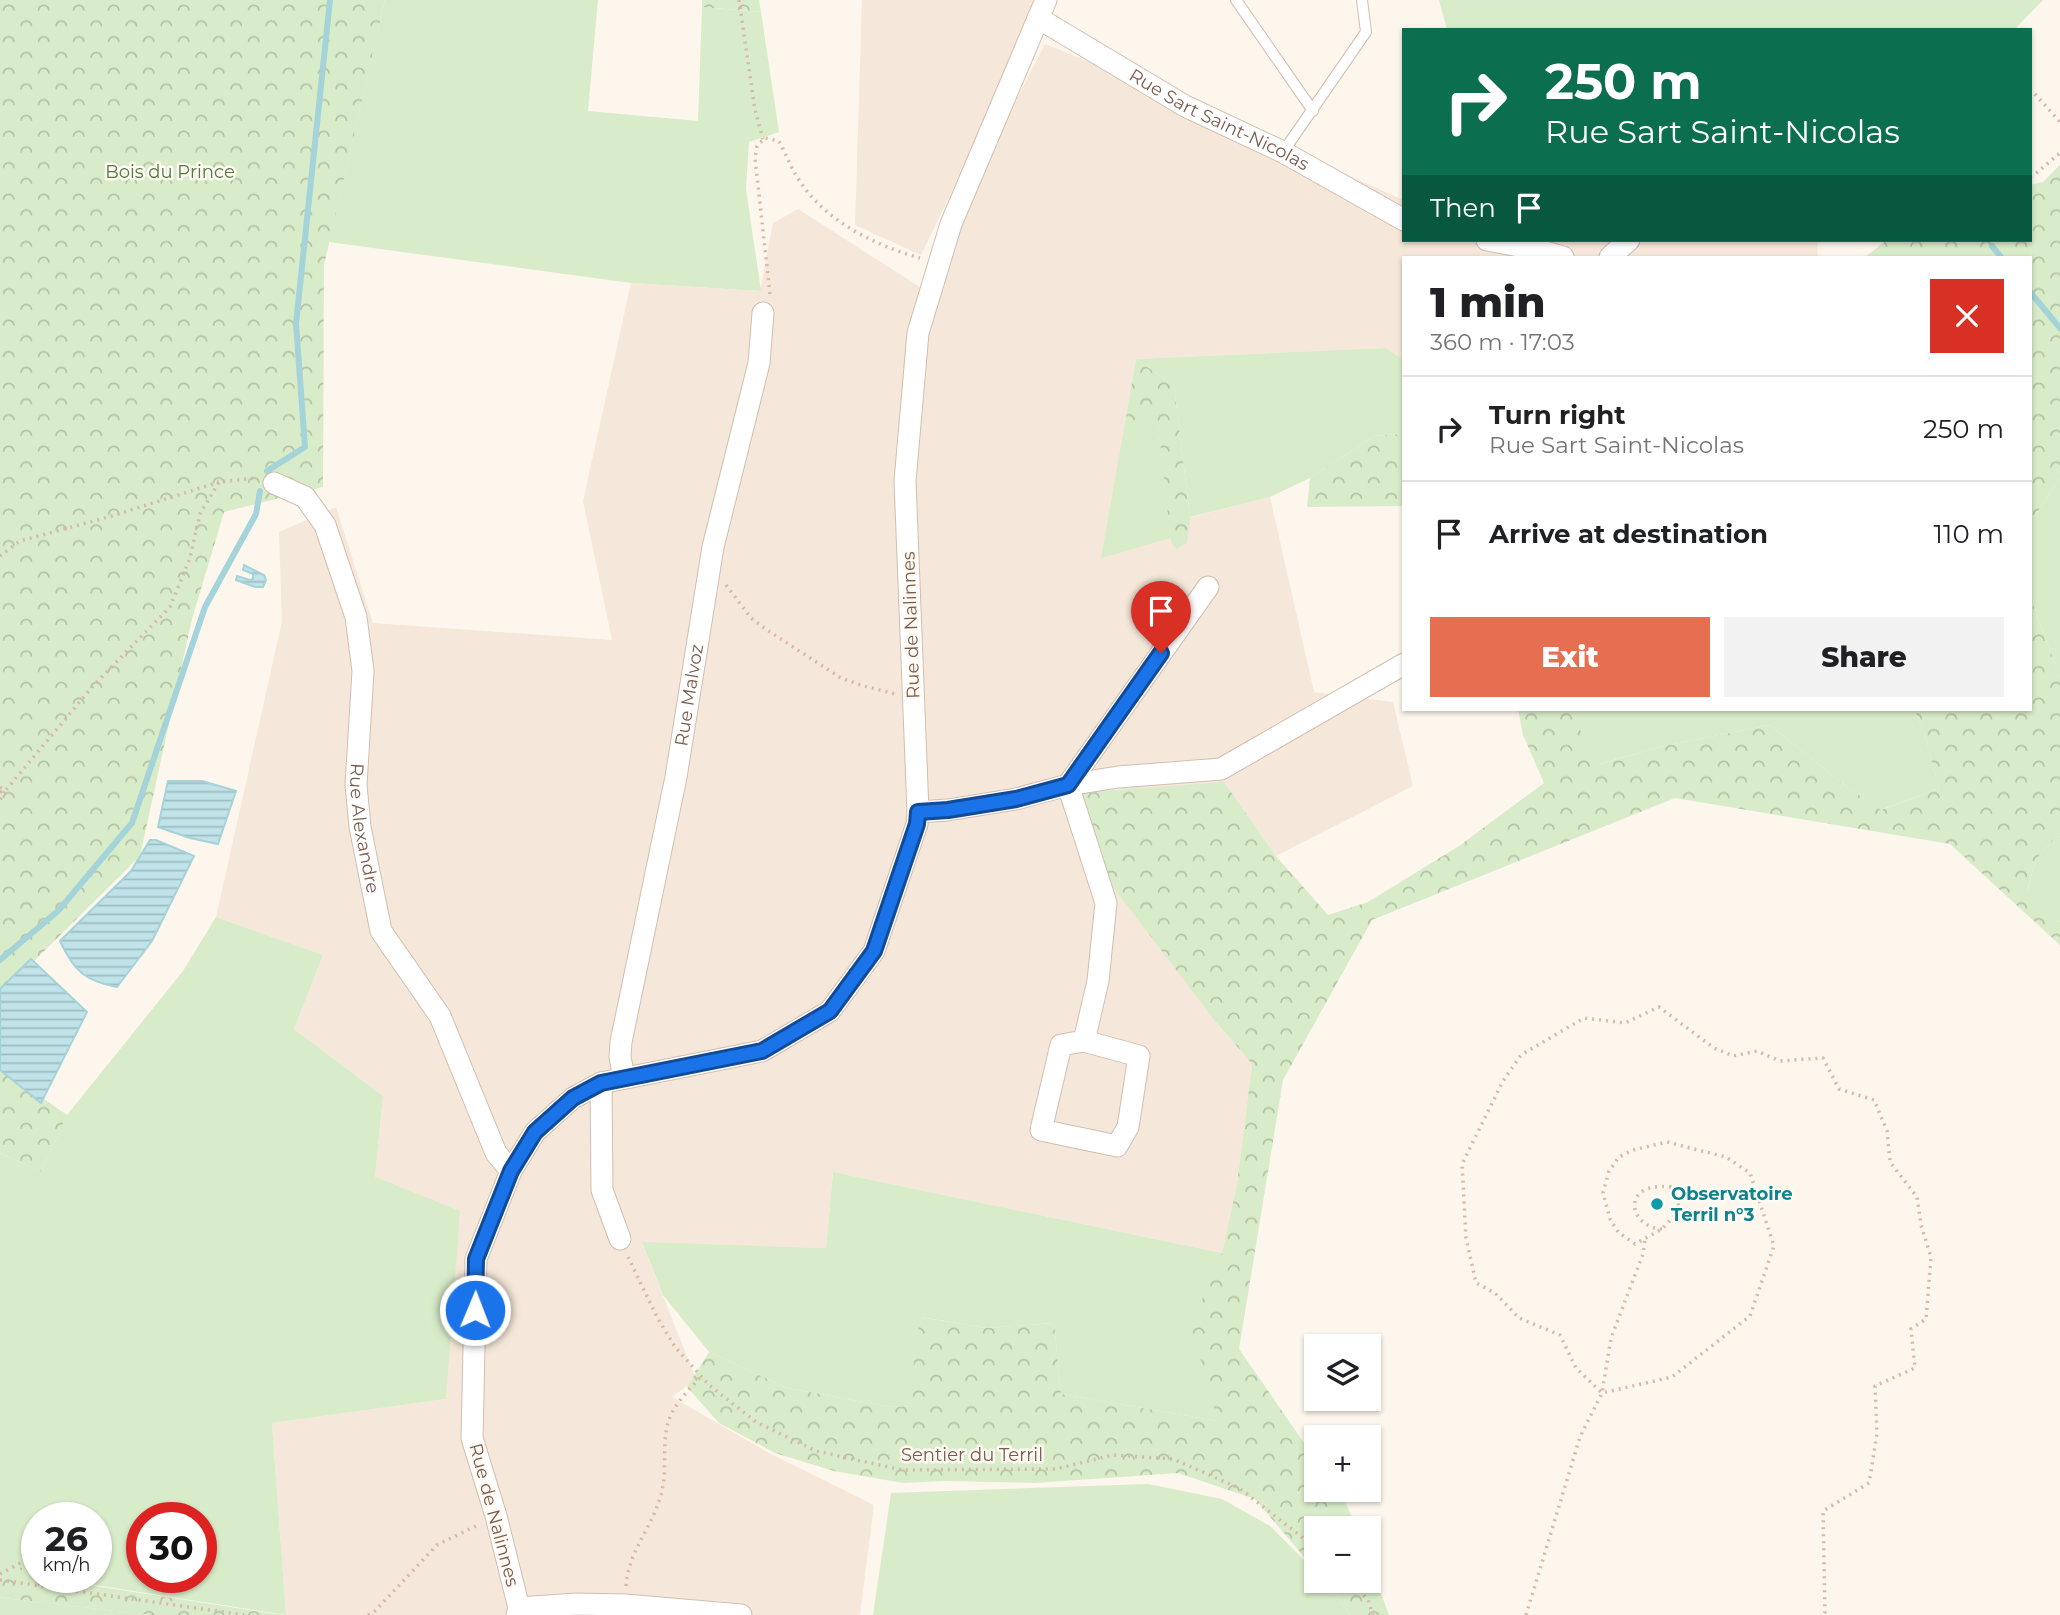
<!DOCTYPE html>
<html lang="en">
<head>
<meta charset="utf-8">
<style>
  :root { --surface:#fff; --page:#f2f2f2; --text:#202124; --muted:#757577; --line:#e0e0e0; --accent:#e76f51 }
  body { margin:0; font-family:Montserrat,sans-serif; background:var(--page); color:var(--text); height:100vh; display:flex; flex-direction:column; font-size:26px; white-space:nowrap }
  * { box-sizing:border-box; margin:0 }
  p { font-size:23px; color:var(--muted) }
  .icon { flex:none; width:38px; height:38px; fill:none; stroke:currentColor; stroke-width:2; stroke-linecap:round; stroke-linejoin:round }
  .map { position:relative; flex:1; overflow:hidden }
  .details { position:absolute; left:1402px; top:256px; width:630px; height:455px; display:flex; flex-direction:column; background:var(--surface); border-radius:0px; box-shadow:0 2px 5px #0004 }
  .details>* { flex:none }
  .top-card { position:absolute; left:1402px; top:28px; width:630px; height:214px; border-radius:0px; box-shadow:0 2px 5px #0004; background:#0b6e4f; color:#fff; overflow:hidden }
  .tools { position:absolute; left:1304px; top:1334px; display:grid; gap:14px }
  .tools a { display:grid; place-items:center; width:77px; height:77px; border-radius:0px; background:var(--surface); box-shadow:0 2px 5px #0004; font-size:35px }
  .speed { position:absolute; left:21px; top:1502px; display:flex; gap:14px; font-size:35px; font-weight:700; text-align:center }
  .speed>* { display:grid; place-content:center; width:91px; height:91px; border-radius:50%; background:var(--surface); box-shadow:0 2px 5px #0004; line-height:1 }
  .speed small { font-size:18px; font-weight:400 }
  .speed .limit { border:10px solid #d22; background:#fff; color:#111 }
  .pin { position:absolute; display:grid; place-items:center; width:60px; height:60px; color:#fff; margin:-72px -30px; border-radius:50% 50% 50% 0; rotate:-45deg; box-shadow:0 0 7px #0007 }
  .pin .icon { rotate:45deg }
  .me { position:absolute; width:77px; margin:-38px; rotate:1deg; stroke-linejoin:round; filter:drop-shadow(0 0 5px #0008) }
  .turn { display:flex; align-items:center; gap:24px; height:147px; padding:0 28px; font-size:32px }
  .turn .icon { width:91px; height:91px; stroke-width:2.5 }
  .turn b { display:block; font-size:49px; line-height:60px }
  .then { display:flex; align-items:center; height:66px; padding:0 28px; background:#0003; gap:14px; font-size:26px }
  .round { display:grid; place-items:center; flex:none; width:74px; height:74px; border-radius:0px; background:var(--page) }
  .summary { display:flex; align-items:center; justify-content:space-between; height:119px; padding:0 28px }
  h1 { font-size:42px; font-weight:800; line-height:52px }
  .button { display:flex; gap:14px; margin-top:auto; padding:14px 28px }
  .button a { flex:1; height:80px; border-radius:0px; background:var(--accent); color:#fff; font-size:28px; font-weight:800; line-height:80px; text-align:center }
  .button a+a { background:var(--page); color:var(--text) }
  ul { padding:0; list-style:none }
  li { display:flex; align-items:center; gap:21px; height:105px; padding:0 28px; border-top:2px solid var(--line) }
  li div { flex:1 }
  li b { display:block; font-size:26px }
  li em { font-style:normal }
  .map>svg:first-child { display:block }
</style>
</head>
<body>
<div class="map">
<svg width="2060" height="1615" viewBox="0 0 2060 1615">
  <defs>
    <pattern id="forest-crowns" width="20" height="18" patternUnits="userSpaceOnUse" patternTransform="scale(1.75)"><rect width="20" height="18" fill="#d8ecc9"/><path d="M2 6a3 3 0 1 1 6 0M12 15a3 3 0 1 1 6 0" fill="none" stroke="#b4c2a5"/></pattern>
    <pattern id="water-rules" width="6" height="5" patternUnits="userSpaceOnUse" patternTransform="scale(1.75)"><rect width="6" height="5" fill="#bfe3e8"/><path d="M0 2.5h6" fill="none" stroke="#a0bbbe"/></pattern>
  </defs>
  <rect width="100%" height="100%" fill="#fdf6ec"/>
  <path fill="#f5e8da" d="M862,0H1045L921,255L855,225Z
    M1045,44L1179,98L1403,200L1404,240H1817L1818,257H1404L1403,360L1386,348L1136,359L1106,539L1270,497L1314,692L1393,702L1413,786L1276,856L1224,782L1216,1022L1252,1064L1237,1184L1222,1253L833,1172L826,1248L642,1243L696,1379L672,1397L769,1453L874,1505L860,1615H286L272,1423L446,1399L375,1177L383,1096L294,1029L323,955L216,917L282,621L279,532L336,507L373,623L612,640L583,501L631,283L760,291L773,223L798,209L923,289L960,209Z"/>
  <path fill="#d8ecc9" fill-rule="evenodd" d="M385,0H598L588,111L698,121L702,7L761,12L779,132L749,142L746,189L761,291L631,283L329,242Z
    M1439,0H2043L2014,30H1447Z
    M1386,348L1403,360V434L1374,436L1310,478L1270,497L1190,517L1174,386L1136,359Z
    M1125,423L1158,424L1171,538L1101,558Z
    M2060,478V678L2030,596V531L2032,520Z
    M1567,709H1914L1924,731L1939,789L1880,810L1848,788L1770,725L1659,747L1600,764Z
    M2060,833V922L2027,892L2036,859Z
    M216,917L323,955L294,1029L383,1096L375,1177L460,1211L446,1399L272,1423L286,1615L43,1577H96V1517H37V1576L30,1575L0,1555V1153L41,1172L67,1115L183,971ZM142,1517H201V1577H142Z
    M833,1172L1222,1253L1218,1421L1061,1394L1054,1323L986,1328L921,1317L909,1406L891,1407L787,1388L709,1352L663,1295L642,1242L826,1248Z
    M1148,1484L1222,1499L1270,1526L1316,1572V1580H1324L1350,1615H873L891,1493Z
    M0,1597L3,1598L151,1615H0Z"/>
  <path fill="url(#forest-crowns)" d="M0,0H385L324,265L323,487L224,512L192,619L140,856L0,995Z
    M702,0H759L761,12L702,7Z
    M2060,165V478L2032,520L2030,531V257H1865L1887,240H2030V185L2043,182Z
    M1136,359L1174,386L1190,517L1187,543L1176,549L1171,542L1158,425L1125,423Z
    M1403,434V506L1307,507L1310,478L1374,436Z
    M2030,596L2060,678V833L2036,859L2027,891L2060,922V945L1950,844L1675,798L1372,920L1283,1080L1239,1349L1316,1460V1489H1337L1346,1503L1356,1528H1316V1571L1255,1499L1178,1473L1035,1483L945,1481L903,1483L834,1471L775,1453L719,1423L687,1387L709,1352L787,1388L891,1407L908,1406L920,1317L986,1328L1054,1323L1061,1394L1218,1421L1191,1326L1222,1253L1237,1184L1252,1064L1216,1022L1113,887L1076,793L1224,782L1276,856L1328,915L1368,902L1459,846L1544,783L1523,735L1518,709H1567L1601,764L1659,747L1770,725L1848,788L1881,810L1939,789L1924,731L1914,709H2030Z
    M0,1068L67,1115L41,1172L0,1153Z
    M0,1555L37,1577L282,1615H151L3,1598L0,1597Z
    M1369,1561L1389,1615H1350L1324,1580H1368Z"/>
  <path fill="url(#water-rules)" stroke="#a5d3da" stroke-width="2" d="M244,565L264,575L266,580L263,587H255L236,580L237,576L250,580L253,579V574L243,570Z
    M168,781H202L236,791L218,844L190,838L158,827Z
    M150,840H156L194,856L152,941L117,987C85,981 74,971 60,941L131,871Z
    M31,959L87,1012L41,1103L0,1070V989Z"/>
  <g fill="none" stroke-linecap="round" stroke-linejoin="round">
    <path stroke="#a5d3da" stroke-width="6" d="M1992,246L2001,257
      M2030,292L2060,328
      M267,471L305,447L296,324L330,0
      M0,960L58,911L132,823L205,607L256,514L260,491"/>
    <defs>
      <path id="service" d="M1236,0L1313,111
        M1283,152L1366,32L1362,0"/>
      <g id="minor">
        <path id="s1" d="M1038,18L1185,106L1283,152L1404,220"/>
        <path d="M1487,240L1530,248L1563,257"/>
        <path d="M1610,257L1629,240"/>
        <path id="s2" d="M274,483L305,497L325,525L356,617L363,671L356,785L360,827L381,931L440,1016L496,1153L511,1171"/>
        <path d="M918,812L948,810L1016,799L1068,785L1118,777L1221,769L1404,664"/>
        <path d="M1084,1041L1098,981L1106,903L1068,785L1208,587"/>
        <path d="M1084,1041L1139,1056L1128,1127L1117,1146L1041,1130L1061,1045Z"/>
        <path id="s3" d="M624,1078L620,1057L621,1042L676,777L713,547L759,363L763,313"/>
        <path d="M601,1083L602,1190L620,1239"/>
        <path d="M519,1608L576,1604L625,1605L741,1615"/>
        <path d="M517,1615L519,1608L496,1516L472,1438L476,1259L511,1171L535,1132L573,1098L601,1083L762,1051L830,1011L874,951L917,824L918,812L905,481L918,333L951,224L1046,0"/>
      </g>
    </defs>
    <use href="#service" stroke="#d1beb0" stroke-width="12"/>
    <use href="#minor" stroke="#d1beb0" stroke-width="23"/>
    <path stroke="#d9b8a5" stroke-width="3.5" stroke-dasharray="2 5" stroke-linecap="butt" d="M739,0L755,110L763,139
      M2035,94L2060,122
      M2030,176L2034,175L2060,153
      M770,294L755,158L757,146L765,138L779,141C786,154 791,168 799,180C825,221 874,245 920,258
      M0,556L20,541L112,516L219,482
      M726,585L751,618L764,628L841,678L861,685L895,694
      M0,787L5,791L0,800
      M0,792L5,791L93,686L170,607L190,558L200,514L219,482L255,478
      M1662,1229C1629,1228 1619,1181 1671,1187L1677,1193L1679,1211L1662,1229L1635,1244L1618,1232L1610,1219L1603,1193L1609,1171L1619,1157L1633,1150L1667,1142L1726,1157L1750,1173L1774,1246L1750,1316L1672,1377L1602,1393L1576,1368L1560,1335L1519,1318L1495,1293L1476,1283L1466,1238L1462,1164L1503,1081L1521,1055L1584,1018L1625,1023L1659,1007L1714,1048L1733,1056L1757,1051L1780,1061L1823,1058L1839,1089L1874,1100L1887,1131L1890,1162L1917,1197L1921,1225L1931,1257L1926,1319L1911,1329L1915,1368L1875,1386L1877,1434L1869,1483L1823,1511L1825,1612L1823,1615
      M628,1257L657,1317L675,1347L709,1385L756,1422L816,1451L902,1470L1056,1469L1113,1455L1173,1459L1239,1488L1316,1548
      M0,1574L24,1561
      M0,1580L244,1615
      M1349,1580L1368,1600L1373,1615
      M626,1586C628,1549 658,1521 663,1485C667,1463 661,1436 671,1415C678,1400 691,1388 701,1376
      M368,1615L374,1612L437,1545L478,1525
      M1526,1615L1580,1437L1602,1393L1611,1338L1643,1254L1645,1239"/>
    <use href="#service" stroke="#fff" stroke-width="10"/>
    <use href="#minor" stroke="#fff" stroke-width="21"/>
  </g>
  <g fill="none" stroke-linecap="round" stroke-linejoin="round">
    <defs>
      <path id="route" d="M475,1310L476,1259L511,1171L535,1132L573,1098L601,1083L762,1051L830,1011L874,951L917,824L918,812L948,810L1016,799L1068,785L1161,653"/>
    </defs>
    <use href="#route" stroke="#114b97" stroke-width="18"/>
    <use href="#route" stroke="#1a73e8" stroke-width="12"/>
  </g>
  <circle fill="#0f9aa8" stroke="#fffaf3" stroke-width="2.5" cx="1657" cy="1204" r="7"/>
  <g text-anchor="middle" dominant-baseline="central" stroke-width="5" stroke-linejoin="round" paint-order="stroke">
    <g font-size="18" fill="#7a5c4d" stroke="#fffaf3">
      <text stroke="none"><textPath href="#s1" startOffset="208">Rue Sart Saint-Nicolas</textPath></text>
      <text transform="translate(911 625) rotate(-92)">Rue de Nalinnes</text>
      <text stroke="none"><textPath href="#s3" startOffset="390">Rue Malvoz</textPath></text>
      <text stroke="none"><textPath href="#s2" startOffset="378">Rue Alexandre</textPath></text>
      <text x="972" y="1455">Sentier du Terril</text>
      <text transform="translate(494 1515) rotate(75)">Rue de Nalinnes</text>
    </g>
    <g font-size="18" fill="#537a41" stroke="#fffaf3">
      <text x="170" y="172">Bois du Prince</text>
    </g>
    <g font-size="18" font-weight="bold" fill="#0d838f" stroke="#fffaf3" text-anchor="start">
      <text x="1671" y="1194">Observatoire<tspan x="1671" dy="21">Terril n°3</tspan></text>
    </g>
  </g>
</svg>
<div class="tools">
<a><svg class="icon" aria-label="layers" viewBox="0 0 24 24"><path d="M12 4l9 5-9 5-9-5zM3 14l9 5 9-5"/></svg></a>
<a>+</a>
<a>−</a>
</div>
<div class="speed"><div>26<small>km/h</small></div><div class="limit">30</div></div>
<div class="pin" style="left:1161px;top:653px;background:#d93025"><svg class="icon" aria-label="arrive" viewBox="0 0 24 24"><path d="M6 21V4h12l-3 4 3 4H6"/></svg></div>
<svg class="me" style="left:475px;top:1310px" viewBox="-20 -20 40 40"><circle r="17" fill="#1a73e8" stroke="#fff" stroke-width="3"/><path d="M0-11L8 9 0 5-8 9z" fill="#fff"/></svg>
<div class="top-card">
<div class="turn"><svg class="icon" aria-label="right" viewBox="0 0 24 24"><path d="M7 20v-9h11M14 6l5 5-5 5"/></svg><div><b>250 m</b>Rue Sart Saint-Nicolas</div></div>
<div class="then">Then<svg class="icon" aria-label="arrive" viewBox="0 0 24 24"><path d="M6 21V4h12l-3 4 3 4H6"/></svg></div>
</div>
<section class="details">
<div class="summary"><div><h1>1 min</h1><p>360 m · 17:03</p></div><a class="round" style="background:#d93025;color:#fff"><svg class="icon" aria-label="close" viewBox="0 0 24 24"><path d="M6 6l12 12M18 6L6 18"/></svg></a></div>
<ul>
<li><svg class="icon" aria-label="right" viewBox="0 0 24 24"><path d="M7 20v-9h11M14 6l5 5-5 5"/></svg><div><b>Turn right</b><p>Rue Sart Saint-Nicolas</p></div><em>250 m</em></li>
<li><svg class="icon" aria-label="arrive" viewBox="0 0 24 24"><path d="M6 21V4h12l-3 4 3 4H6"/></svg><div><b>Arrive at destination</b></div><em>110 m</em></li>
</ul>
<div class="button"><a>Exit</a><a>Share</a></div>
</section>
</div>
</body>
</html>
